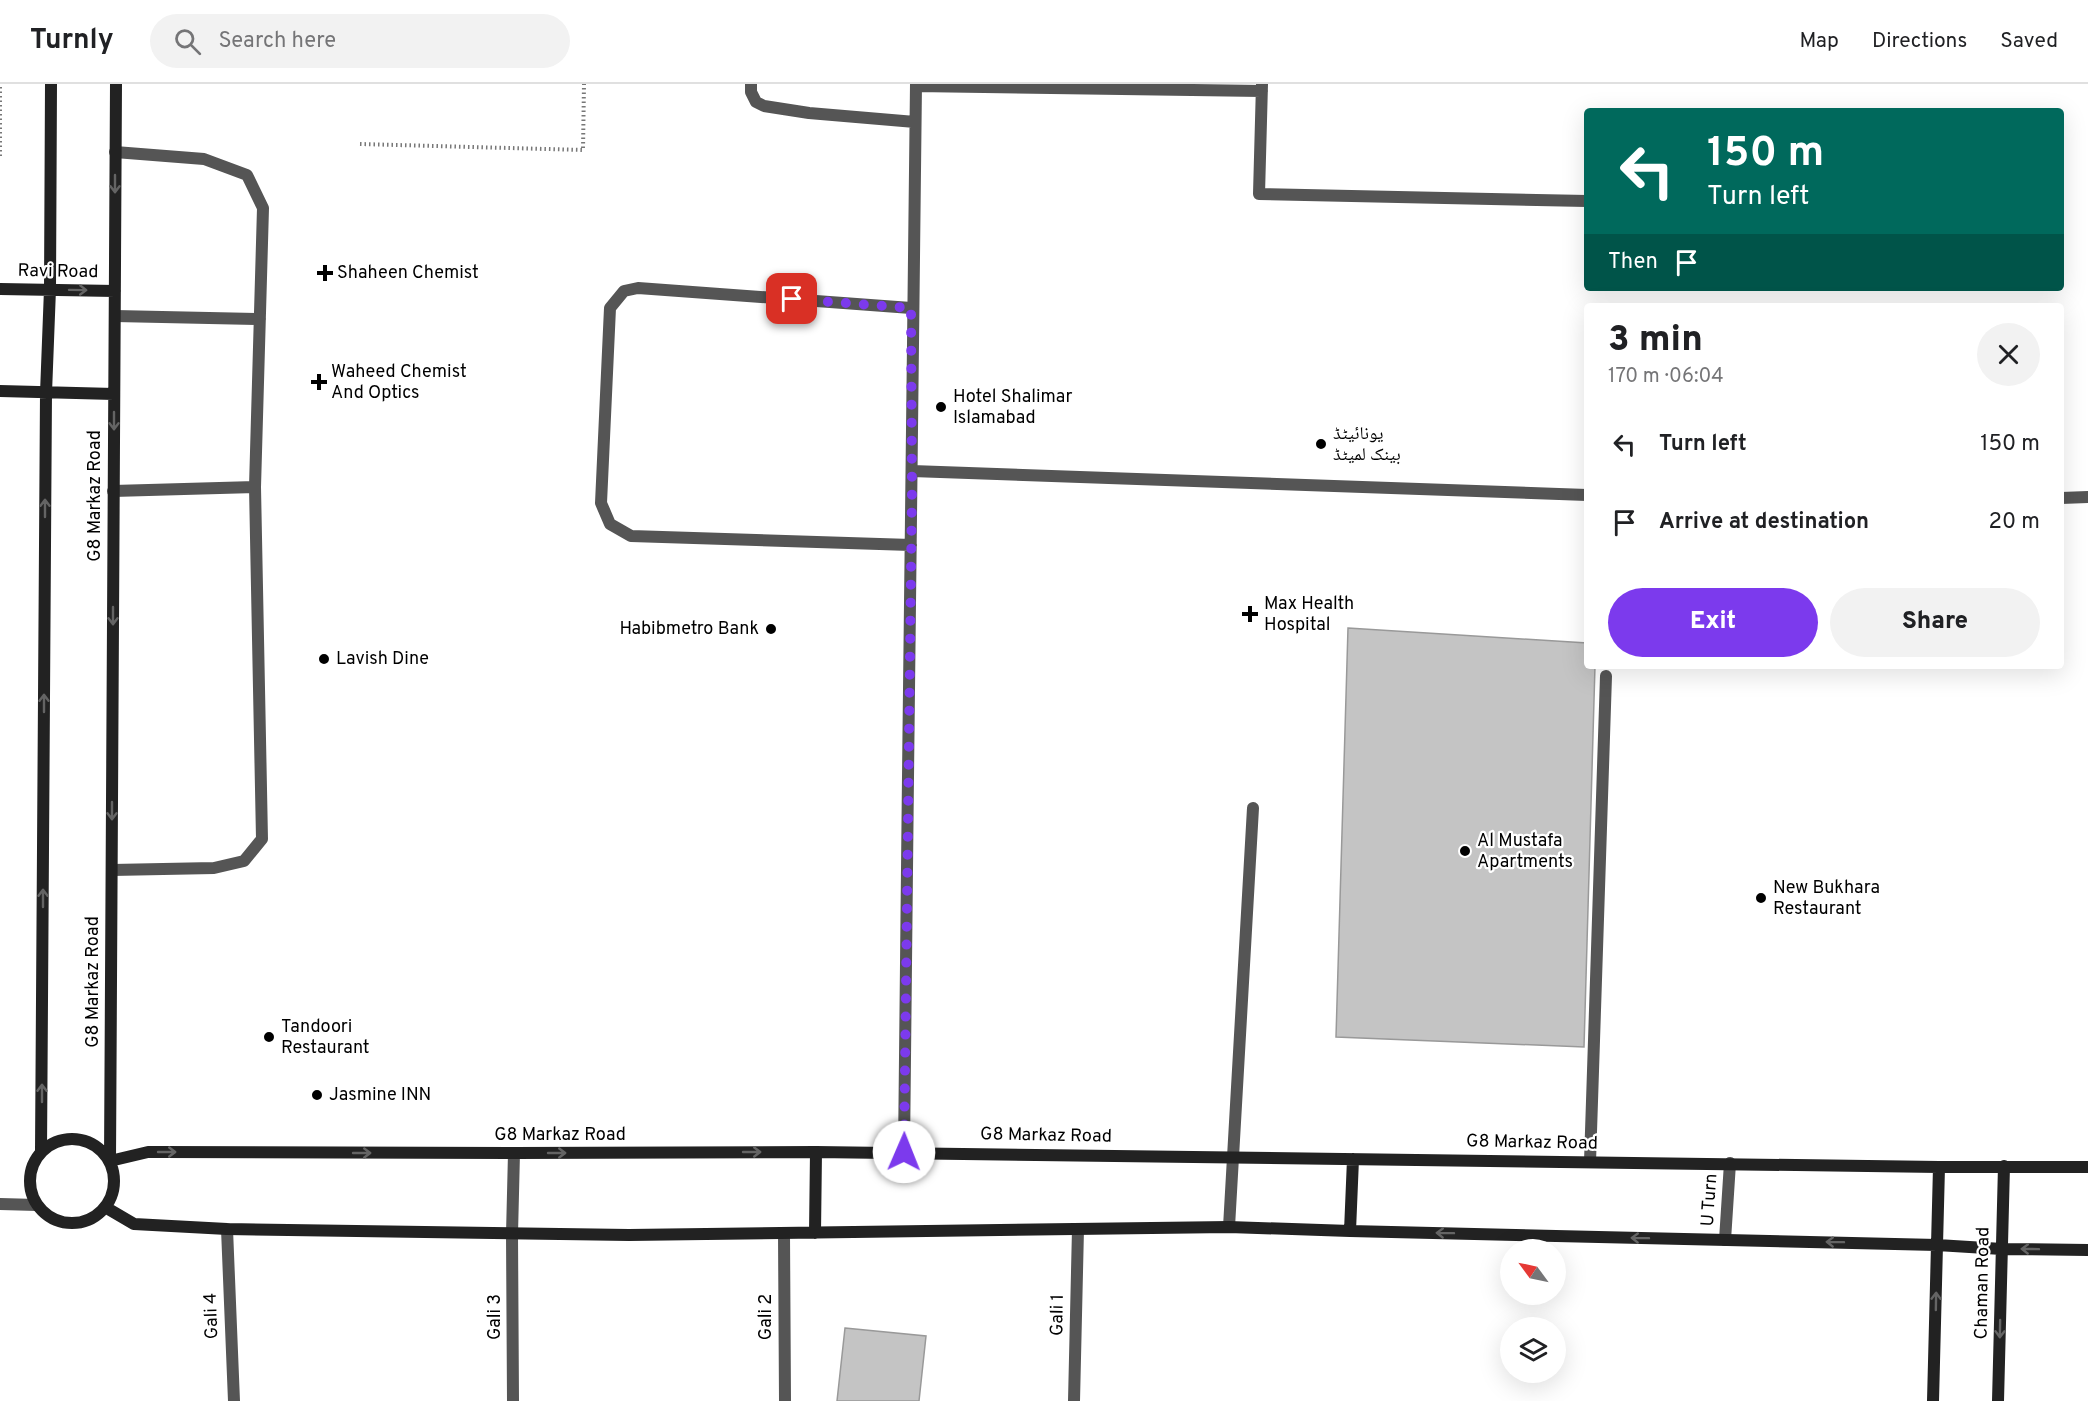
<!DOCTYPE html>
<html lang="en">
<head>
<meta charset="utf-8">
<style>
  :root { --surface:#fff; --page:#f2f2f2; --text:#202124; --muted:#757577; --line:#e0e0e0; --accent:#7c3aed }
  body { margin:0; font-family:Overpass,"Noto Naskh Arabic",sans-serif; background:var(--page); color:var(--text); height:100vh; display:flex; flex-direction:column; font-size:22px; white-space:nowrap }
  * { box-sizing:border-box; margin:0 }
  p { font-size:20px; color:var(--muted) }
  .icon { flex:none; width:33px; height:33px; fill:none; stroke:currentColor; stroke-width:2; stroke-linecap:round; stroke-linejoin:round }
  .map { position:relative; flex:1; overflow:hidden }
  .panel { position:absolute; left:1584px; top:219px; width:480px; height:366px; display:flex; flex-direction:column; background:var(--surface); border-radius:6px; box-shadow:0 6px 24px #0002 }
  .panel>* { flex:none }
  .banner { position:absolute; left:1584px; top:24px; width:480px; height:183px; border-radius:6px; box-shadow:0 6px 24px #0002; background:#00695c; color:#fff; overflow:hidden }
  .needle { width:39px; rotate:303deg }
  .tools { position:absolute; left:1500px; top:1155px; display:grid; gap:12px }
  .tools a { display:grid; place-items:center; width:66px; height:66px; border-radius:50%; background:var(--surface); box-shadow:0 6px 24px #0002; font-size:30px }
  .pin { position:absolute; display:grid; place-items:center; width:51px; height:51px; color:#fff; margin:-26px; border-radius:12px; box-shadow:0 3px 9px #0006 }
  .me { position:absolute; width:66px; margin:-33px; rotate:1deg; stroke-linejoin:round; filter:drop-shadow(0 0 4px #0008) }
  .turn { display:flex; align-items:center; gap:21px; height:126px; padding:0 24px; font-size:27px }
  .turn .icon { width:78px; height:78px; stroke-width:2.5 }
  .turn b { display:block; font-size:42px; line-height:51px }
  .then { display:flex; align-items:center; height:57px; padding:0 24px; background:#0003; gap:12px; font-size:22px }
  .round { display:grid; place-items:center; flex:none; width:63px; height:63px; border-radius:32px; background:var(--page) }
  .headline { display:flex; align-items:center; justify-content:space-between; height:102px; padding:0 24px }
  h1 { font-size:36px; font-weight:800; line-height:45px }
  .cta { display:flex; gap:12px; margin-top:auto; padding:12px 24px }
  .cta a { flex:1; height:69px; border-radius:36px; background:var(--accent); color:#fff; font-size:24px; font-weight:800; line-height:69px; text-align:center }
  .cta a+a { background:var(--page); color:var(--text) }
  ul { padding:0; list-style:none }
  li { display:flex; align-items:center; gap:18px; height:78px; padding:0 24px }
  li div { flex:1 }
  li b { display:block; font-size:22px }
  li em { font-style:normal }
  header { display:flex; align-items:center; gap:36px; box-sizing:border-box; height:84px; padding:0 30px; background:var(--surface); border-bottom:2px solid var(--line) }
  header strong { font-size:28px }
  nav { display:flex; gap:33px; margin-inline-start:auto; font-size:21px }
  .search { width:420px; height:54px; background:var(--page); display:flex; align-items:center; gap:15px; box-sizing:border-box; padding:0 21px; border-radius:33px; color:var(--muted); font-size:22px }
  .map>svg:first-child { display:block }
</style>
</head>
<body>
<header>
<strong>Turnly</strong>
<div class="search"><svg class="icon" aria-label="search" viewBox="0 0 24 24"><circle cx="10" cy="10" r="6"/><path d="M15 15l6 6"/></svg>Search here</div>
<nav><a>Map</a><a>Directions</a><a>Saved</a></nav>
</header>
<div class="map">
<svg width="2088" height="1317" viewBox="0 0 2088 1317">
  <rect width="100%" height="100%" fill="#fff"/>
  <path fill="#c4c4c4" stroke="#999" stroke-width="1.5" d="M1348,544L1587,559V582H1595L1584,963L1336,953Z
    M845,1244L926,1252L919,1317H837Z"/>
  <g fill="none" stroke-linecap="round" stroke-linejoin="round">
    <path stroke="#777" stroke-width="4" stroke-dasharray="1.5 3" stroke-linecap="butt" d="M360,60L583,66L584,0
      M0,72V0"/>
    <path stroke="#555" stroke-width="12" d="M751,0V8L756,18L764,22L809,29L915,38
      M1262,0L1259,110L1587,117
      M916,2L1262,7
      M115,232L260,235
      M912,387L1587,411
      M113,407L255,403
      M2061,414L2088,413
      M911,461L631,452L610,440L601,419L610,224L624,207L638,204L911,224
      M112,786L214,784L244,777L262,755L255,403L263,124L247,91L204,75L115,68
      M904,1068C908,712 911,356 916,0
      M1590,1078L1606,592
      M1229,1143L1253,724
      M1725,1156L1730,1079"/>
    <path stroke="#555" stroke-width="12" d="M0,1120L37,1121
      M227,1145L234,1317
      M784,1150L785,1317
      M513,1317L512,1150L514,1069
      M1074,1317L1078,1145"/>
    <path stroke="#222" stroke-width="12" d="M116,0L110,1077L148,1068H161L514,1069L816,1068L1939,1083H2088
      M0,205L115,207
      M0,307L114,310
      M30 1097a42 42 0 1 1 84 0a42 42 0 1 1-84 0Z
      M41,1068L46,309L50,205L51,0
      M105,1123L134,1140L227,1145L629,1151L1229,1143L1350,1147L1937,1161L2002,1165L2088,1166
      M1350,1147L1353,1075
      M815,1149L816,1068
      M1933,1317L1939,1083
      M1998,1317L2004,1082"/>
  </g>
  <defs><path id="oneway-shaft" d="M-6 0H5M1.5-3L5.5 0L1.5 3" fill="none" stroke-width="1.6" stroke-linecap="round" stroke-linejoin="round" transform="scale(1.5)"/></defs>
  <g stroke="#646464">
    <use href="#oneway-shaft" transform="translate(115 100) rotate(90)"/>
    <use href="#oneway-shaft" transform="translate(78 206) rotate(1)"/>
    <use href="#oneway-shaft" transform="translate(114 337) rotate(90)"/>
    <use href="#oneway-shaft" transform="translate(45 424) rotate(-90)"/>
    <use href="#oneway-shaft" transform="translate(113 532) rotate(90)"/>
    <use href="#oneway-shaft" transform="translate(44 619) rotate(-90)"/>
    <use href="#oneway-shaft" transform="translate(112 727) rotate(90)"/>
    <use href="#oneway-shaft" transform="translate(43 814) rotate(-90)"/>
    <use href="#oneway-shaft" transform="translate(42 1009) rotate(-90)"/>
    <use href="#oneway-shaft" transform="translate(167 1068)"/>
    <use href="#oneway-shaft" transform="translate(752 1068)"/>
    <use href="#oneway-shaft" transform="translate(362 1069)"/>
    <use href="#oneway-shaft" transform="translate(557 1069)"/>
    <use href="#oneway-shaft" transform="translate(1445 1149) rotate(-179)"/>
    <use href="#oneway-shaft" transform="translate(1640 1154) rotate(-179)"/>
    <use href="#oneway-shaft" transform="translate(1835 1158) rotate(-179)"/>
    <use href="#oneway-shaft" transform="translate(2030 1165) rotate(-179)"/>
    <use href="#oneway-shaft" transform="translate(1936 1217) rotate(-89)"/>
    <use href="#oneway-shaft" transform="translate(2000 1245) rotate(91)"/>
  </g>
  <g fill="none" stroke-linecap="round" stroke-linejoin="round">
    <path stroke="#7c3aed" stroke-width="10" stroke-dasharray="0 18" d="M792,215L911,224L912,406L904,1068"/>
  </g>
  <g fill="#000" stroke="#fff" stroke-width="2">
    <path d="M322 180h6v6h6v6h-6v6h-6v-6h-6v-6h6z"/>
    <path d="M316 289h6v6h6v6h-6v6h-6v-6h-6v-6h6z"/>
    <circle cx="941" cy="323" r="6"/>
    <circle cx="1321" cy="360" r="6"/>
    <path d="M1247 521h6v6h6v6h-6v6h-6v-6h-6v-6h6z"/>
    <circle cx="771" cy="545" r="6"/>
    <circle cx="324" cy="575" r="6"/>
    <circle cx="1465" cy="767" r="6"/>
    <circle cx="1761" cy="814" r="6"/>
    <circle cx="269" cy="953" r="6"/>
    <circle cx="317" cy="1011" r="6"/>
  </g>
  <g text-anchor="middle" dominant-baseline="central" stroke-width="4.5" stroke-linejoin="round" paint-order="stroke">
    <g font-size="18" fill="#000" stroke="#fff">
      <text transform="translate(58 188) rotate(1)">Ravi Road</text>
      <text transform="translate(95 412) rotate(-90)">G8 Markaz Road</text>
      <text transform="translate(93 898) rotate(-90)">G8 Markaz Road</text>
      <text x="560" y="1051">G8 Markaz Road</text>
      <text transform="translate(1046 1052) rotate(1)">G8 Markaz Road</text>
      <text transform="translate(1532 1059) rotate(1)">G8 Markaz Road</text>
      <text transform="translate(1710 1116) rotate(-86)">U Turn</text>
      <text transform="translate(1983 1199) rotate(-89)">Chaman Road</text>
      <text transform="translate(1058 1231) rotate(-89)">Gali 1</text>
      <text transform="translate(212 1232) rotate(-92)">Gali 4</text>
      <text transform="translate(495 1233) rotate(-90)">Gali 3</text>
      <text transform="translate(766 1233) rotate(-90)">Gali 2</text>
    </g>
    <g font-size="18" fill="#000" stroke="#fff" text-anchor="start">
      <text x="337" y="189">Shaheen Chemist</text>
      <text x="331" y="288">Waheed Chemist<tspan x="331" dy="21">And Optics</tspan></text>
      <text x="953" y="313">Hotel Shalimar<tspan x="953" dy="21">Islamabad</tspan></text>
      <text x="1333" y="350">یونائیٹڈ<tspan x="1333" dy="21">بینک لمیٹڈ</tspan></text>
      <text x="1264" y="520">Max Health<tspan x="1264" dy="21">Hospital</tspan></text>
      <text x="759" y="545" text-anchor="end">Habibmetro Bank</text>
      <text x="336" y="575">Lavish Dine</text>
      <text x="1477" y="757">Al Mustafa<tspan x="1477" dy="21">Apartments</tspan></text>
      <text x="1773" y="804">New Bukhara<tspan x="1773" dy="21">Restaurant</tspan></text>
      <text x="281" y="943">Tandoori<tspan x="281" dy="21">Restaurant</tspan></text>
      <text x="329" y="1011">Jasmine INN</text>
    </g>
  </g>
</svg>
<div class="tools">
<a><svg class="needle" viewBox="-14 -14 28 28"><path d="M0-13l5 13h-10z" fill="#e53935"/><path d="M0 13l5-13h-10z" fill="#757577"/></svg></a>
<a><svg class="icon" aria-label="layers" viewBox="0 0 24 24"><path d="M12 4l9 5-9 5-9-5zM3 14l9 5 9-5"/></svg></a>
</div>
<div class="pin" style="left:792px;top:215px;background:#d93025"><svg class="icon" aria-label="arrive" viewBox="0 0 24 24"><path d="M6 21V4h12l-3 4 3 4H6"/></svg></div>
<svg class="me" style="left:904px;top:1068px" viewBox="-20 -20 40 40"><circle r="19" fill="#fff"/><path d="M0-13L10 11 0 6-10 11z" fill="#7c3aed"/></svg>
<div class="banner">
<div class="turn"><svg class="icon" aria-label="left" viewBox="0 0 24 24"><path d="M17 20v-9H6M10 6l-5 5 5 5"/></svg><div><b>150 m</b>Turn left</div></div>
<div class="then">Then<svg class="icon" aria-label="arrive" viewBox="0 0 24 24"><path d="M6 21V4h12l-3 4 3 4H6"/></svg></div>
</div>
<section class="panel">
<div class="headline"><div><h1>3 min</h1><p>170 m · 06:04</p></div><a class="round"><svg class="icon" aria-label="close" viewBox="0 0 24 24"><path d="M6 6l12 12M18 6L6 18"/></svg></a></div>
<ul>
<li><svg class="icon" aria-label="left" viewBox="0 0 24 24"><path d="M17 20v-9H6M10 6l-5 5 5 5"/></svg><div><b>Turn left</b></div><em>150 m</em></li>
<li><svg class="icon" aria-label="arrive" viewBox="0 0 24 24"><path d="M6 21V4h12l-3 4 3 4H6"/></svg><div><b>Arrive at destination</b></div><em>20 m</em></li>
</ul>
<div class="cta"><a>Exit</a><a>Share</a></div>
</section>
</div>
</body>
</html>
